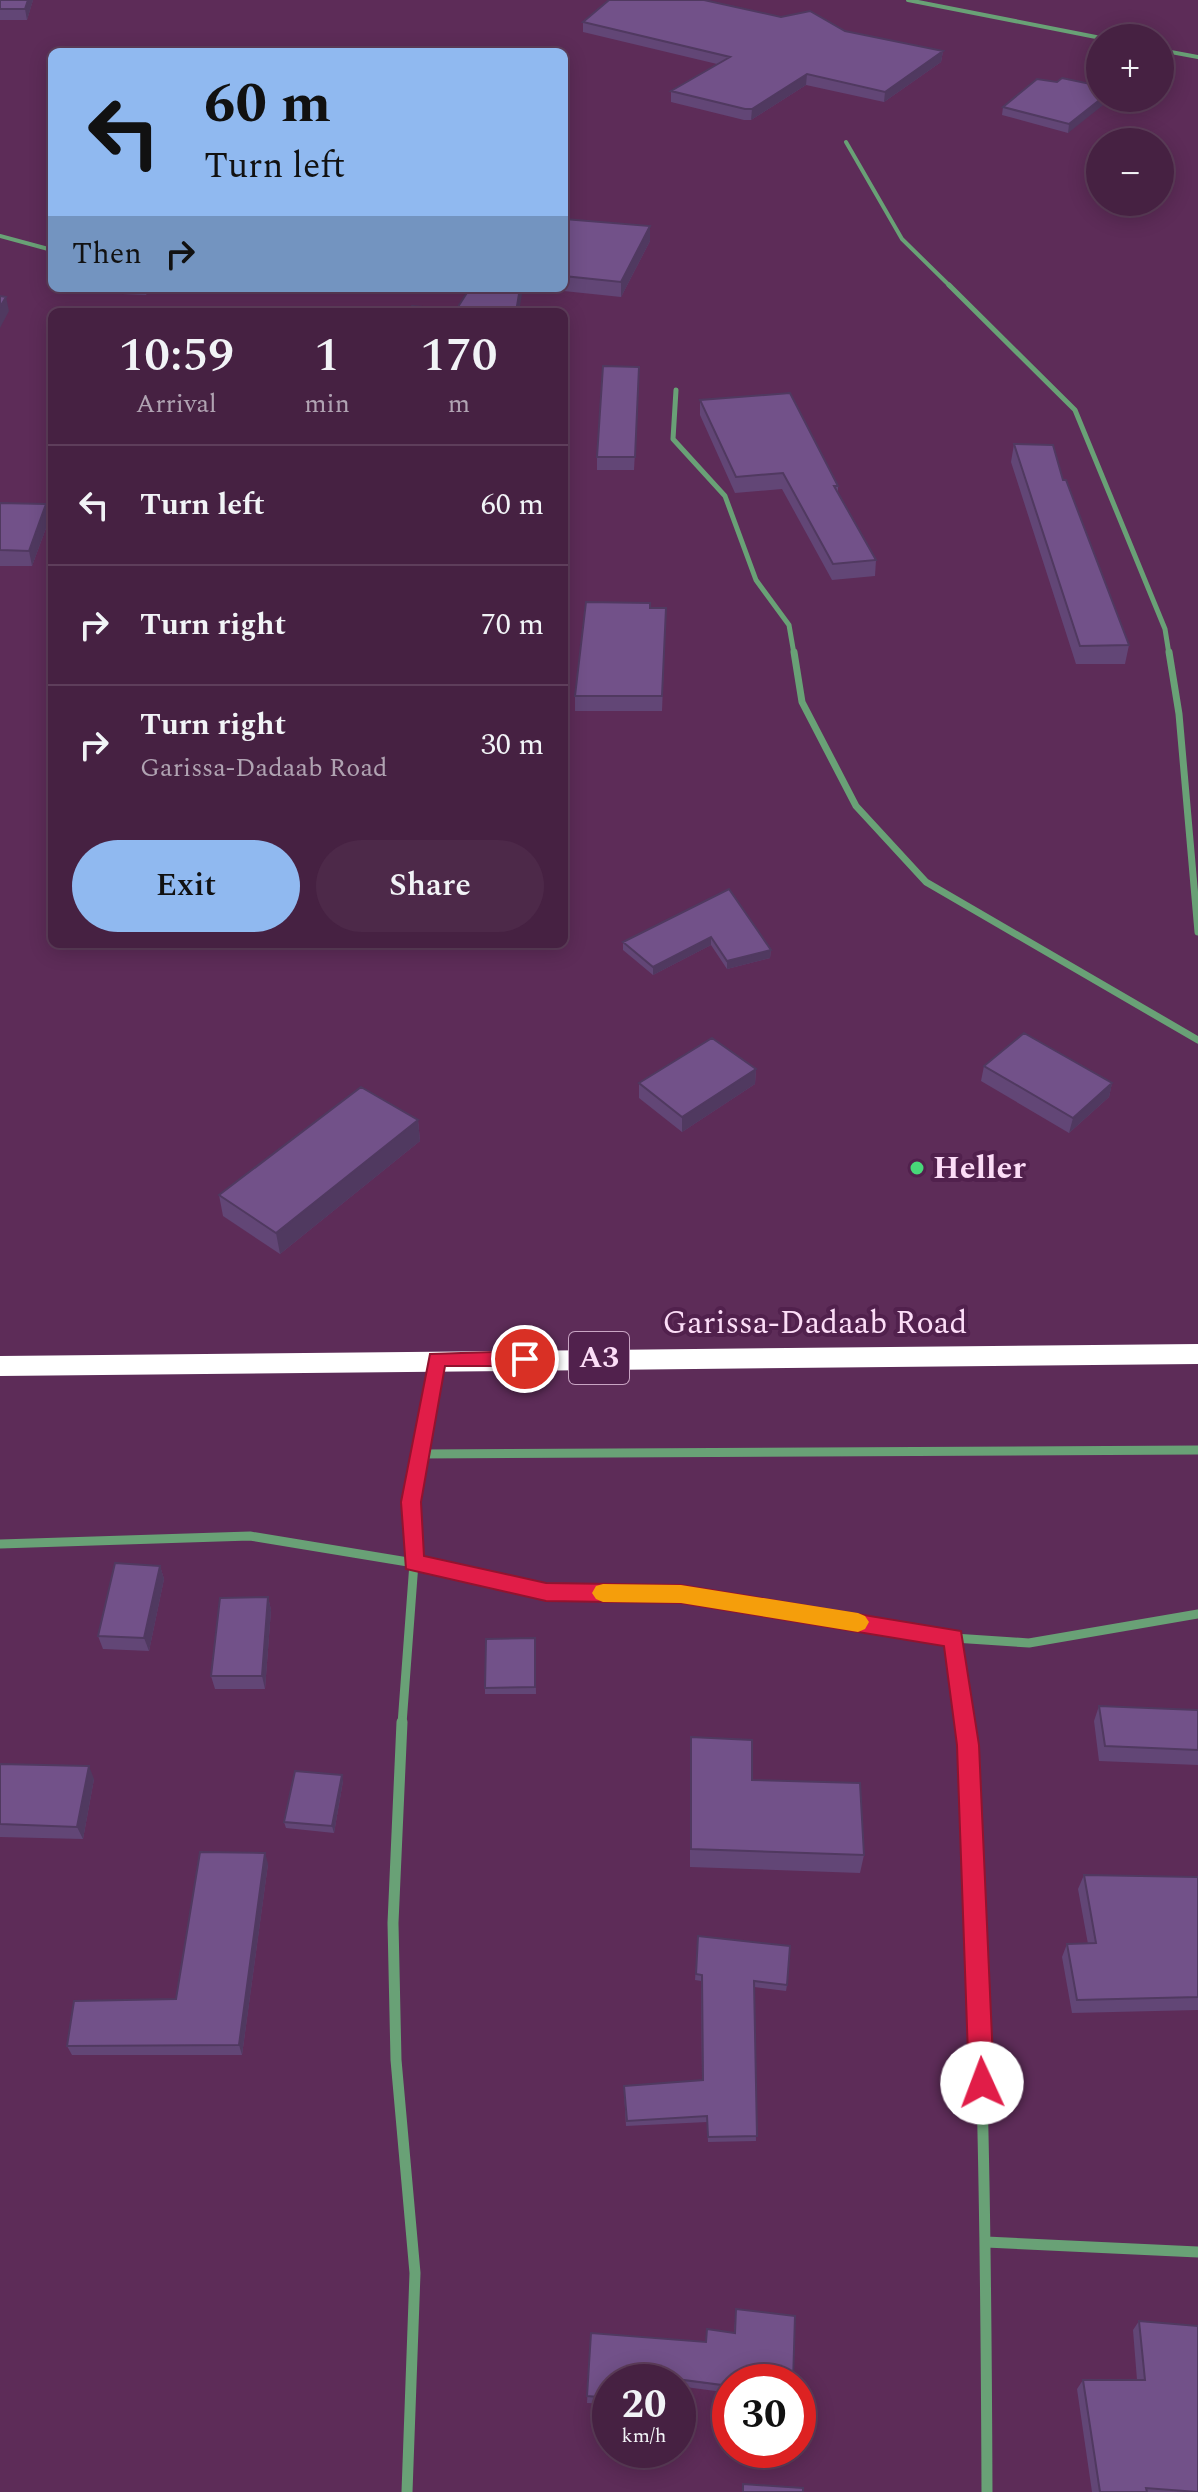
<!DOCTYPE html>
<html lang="en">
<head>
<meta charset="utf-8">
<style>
  :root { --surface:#462142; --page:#4d2949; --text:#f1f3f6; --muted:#b0a3b2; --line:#5e3e5b; --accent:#90b9f0 }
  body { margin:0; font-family:Spectral,serif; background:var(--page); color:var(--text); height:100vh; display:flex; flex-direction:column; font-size:30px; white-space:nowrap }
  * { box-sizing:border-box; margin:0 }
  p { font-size:26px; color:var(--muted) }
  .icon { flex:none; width:44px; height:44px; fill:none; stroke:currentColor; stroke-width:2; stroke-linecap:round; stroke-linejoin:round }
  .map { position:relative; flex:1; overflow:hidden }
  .panel { position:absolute; left:48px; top:308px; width:520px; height:640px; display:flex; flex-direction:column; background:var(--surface); border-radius:12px; box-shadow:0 4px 20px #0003,0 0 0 2px var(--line) }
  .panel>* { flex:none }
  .top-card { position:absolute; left:48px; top:48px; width:520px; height:244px; border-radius:12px; box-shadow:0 4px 20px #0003,0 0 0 2px var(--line); background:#90b9f0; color:#111; overflow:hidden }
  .controls { position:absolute; left:1086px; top:24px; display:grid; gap:16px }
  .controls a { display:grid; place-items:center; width:88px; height:88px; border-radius:50%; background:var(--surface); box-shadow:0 4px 20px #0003,0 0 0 2px var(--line); font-size:40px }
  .speed { position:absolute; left:592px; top:2364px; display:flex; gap:16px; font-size:40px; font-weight:700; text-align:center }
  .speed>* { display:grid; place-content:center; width:104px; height:104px; border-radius:50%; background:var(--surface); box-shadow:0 4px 20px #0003,0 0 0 2px var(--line); line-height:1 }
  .speed small { font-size:20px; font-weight:400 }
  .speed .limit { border:12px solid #d22; background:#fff; color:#111 }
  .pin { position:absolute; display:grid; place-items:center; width:68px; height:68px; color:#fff; margin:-34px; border:4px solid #fff; border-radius:50%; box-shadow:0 2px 8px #0007 }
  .me { position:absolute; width:88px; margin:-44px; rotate:358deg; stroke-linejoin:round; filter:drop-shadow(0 0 6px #0008) }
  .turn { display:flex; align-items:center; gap:28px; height:168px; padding:0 24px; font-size:36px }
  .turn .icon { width:104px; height:104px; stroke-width:2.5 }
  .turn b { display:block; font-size:56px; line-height:68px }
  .then { display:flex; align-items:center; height:76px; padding:0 24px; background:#0003; gap:16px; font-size:30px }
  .eta { display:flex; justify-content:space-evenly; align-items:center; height:136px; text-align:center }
  .eta b { font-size:48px; font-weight:600; line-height:56px }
  .action { display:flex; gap:16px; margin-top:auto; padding:16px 24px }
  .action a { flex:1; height:92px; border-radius:48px; background:var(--accent); color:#111; font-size:32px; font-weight:600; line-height:92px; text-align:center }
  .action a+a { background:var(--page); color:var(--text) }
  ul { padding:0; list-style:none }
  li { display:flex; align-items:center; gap:24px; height:120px; padding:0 24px; border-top:2px solid var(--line) }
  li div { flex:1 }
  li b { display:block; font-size:30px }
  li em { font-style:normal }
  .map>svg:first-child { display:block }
</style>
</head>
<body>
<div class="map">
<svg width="1198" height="2492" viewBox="0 0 1198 2492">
  <rect width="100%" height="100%" fill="#5d2c58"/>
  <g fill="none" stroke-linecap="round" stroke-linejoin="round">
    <path stroke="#69a176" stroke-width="4" d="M908,0L1101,38
      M1160,50L1198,57
      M846,142L902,239L951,287
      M0,236L52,250"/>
    <path stroke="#69a176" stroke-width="5" d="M949,285L1075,410L1165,629L1169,654
      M676,390L673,439L725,496L756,580L789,625L794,654"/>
    <path stroke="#69a176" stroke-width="7" d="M794,652L802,702L856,806L926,882L1198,1040
      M1169,652L1179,714L1198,932"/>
    <path stroke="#69a176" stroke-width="9" d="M420,1454L1198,1450
      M0,1544L250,1536L414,1563L546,1592L681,1594L954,1638L1029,1643L1198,1614
      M954,1638L965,1724
      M402,1724L414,1563L411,1502L437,1361"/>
    <path stroke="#69a176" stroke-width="11" d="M402,1722L393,1923L396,2060L415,2273L407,2492
      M965,1722C983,1978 986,2235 987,2492
      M986,2242L1198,2252"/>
    <path fill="#fff" fill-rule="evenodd" d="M1198,1344V1364L0,1376V1356Z"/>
  </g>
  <path fill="#624676" d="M0,0H33L27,20H0Z
    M583,22L845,31L943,51L941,62L884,102L806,85L751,120H744L671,102V91L717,64L583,32Z
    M1100,86L1068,133L1002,115L1003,107Z
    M564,219L650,241L621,297L535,288H564Z
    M74,288H150L146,295L75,292Z
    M639,379L634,470H597V457Z
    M700,400L838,486V492L876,560L875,576L832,580L782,489L735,493L700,415Z
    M1014,444L1063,480L1129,645L1125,664H1076L1011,462Z
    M0,503L49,520L32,566H0Z
    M650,608H666L662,711H575V696Z
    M729,889L771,950L770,958L727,969L711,945L653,975L623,950V942Z
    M984,1066L1112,1083L1109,1097L1069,1133L981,1081Z
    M756,1069L755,1084L682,1132L639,1098V1083Z
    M418,1120L420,1141L280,1254L223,1216L219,1195Z
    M160,1566L164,1579L149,1651L103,1649L98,1636Z
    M268,1597L271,1610L265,1689H215L211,1676Z
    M535,1638L536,1694H485V1688Z
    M1099,1706L1198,1710V1765L1099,1761L1094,1721Z
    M691,1737L864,1855L860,1873L690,1867V1756Z
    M0,1764L94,1779L83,1839L0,1837Z
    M343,1781L334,1833L286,1828L284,1822Z
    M268,1864L242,2055H72L67,2046L176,1999Z
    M1084,1875L1198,1877V2010L1072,2013L1062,1957L1067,1944H1088L1078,1889Z
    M698,1936L787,1985L786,1991L754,1987L756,2141L708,2142L707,2122L626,2126L624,2091L702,2080L701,1981L695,1980Z
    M736,2309L795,2316L793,2382H730V2393L678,2386V2382H610V2404L587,2403L591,2333L706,2342L707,2329L734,2333Z
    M1139,2321L1198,2492H1092L1077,2389L1083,2380H1137L1133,2330Z"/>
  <path fill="#503960" d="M28,0H33L27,20L25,9Z
    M943,51L941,62L884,102L885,92Z
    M807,74L806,85L751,120L752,109Z
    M1102,98H1112L1068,133L1069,124Z
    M650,226V241L621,297V282Z
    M520,288H523L519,312H516Z
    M6,297L9,311L0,328V307Z
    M46,504L49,520L32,566L29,551Z
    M564,529H566V542H564Z
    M711,937V945L653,975V967Z
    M771,950L770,958L727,969V961Z
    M756,1069L755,1084L682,1132V1117Z
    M1112,1083L1109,1097L1069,1133L1073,1118Z
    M418,1120L420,1141L280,1254L276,1233Z
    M160,1566L164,1579L149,1651L144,1638Z
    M268,1597L271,1610L265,1689L262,1676Z
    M89,1766L94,1779L83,1839L77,1827Z
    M342,1775L343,1781L334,1833L332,1826Z
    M265,1853L268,1864L242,2055L239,2045Z"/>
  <path fill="#725189" stroke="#503960" stroke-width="2" d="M0,0H28L25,9H0Z
    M609,0H704L781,17L810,11L845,31L943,51L885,92L807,74L752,109H745L671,91L730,57L583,22Z
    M1062,78L1100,86V98H1102L1069,124L1003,107L1037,79L1057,82Z
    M564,219L650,226L621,282L564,276Z
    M470,288H520L516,312H408L412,306L456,310Z
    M0,296L6,297L0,307Z
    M603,366L639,367L635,457H597Z
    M790,393L838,486H834L876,560L833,564L783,473L736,477L700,400Z
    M1014,444L1053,445L1063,480H1066L1129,645L1080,646Z
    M0,503L46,504L29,551L0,550Z
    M586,602L650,603V608H666L662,696H575Z
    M729,889L771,950L727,961L711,937L653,967L623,942Z
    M1024,1033L1112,1083L1073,1118L984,1066Z
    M712,1038L756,1069L682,1117L639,1083Z
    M361,1087L418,1120L276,1233L219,1195Z
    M115,1563L160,1566L144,1638L98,1636Z
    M268,1597L262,1676H211L220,1598Z
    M535,1638V1687L485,1688L486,1639Z
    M1099,1706L1198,1710V1750L1105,1746Z
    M691,1737L752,1740V1780L860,1783L864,1855L691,1849Z
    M0,1764L89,1766L77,1827L0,1824Z
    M295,1771L342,1775L332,1826L284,1822Z
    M200,1852L265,1853L239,2045L67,2046L74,2001L176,1999Z
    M1084,1875L1198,1877V1997L1077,2000L1067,1944L1096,1943Z
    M698,1936L790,1946L787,1985L754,1981L757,2136L708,2137L707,2116L627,2121L624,2086L703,2080L702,1975L696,1974Z
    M736,2309L795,2316L793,2382H730V2386L645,2375V2382H610V2398L587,2396L591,2333L706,2342L707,2329L735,2333Z
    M1139,2321L1198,2326V2492L1146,2488L1147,2492H1100L1083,2380H1145Z
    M743,2484L803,2488V2492H743Z"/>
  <path fill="#e11d48" stroke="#92132f" stroke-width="2" d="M525,1351L534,1359L525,1366H445L421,1502L424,1556L546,1583L681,1585L961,1631L979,1745L994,2083L990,2092L982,2095L973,2092L969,2083L957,1745L944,1646L681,1603L546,1601L406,1569L401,1502L430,1354Z"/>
  <path fill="#f59e0b" d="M603,1584L681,1585L858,1613L865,1616L869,1622L865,1629L858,1632L681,1603L603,1602L596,1599L592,1593L596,1586Z"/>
  <circle fill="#48d779" stroke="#51214d" stroke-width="3" cx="917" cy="1168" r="8"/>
  <g text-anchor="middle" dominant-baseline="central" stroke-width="8" stroke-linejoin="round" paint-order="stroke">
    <rect fill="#51214d" stroke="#c9a5c4" stroke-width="2" x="569" y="1332" width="60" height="52" rx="6"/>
    <g font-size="30" font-weight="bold" fill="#fcddf7">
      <text x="599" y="1358">A3</text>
    </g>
    <g font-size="32" font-weight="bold" fill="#fcddf7" stroke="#51214d" text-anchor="start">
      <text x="933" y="1168">Heller</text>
    </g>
    <g font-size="32" fill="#fcddf7" stroke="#51214d">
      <text x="815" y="1323">Garissa-Dadaab Road</text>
    </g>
  </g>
</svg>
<div class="controls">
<a>+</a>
<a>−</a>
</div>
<div class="speed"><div>20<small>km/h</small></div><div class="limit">30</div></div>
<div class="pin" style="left:525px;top:1359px;background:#d93025"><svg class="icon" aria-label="arrive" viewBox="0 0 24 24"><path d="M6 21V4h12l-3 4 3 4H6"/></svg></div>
<svg class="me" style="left:982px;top:2083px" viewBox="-20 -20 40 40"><circle r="19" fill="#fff"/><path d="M0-13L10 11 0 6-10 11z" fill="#e11d48"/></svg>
<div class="top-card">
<div class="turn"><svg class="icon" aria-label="left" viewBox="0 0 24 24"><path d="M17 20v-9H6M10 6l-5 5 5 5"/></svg><div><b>60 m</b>Turn left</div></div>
<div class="then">Then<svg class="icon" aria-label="right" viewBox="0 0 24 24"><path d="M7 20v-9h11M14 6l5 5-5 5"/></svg></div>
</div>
<section class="panel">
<div class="eta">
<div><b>10:59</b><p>Arrival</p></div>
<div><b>1</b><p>min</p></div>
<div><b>170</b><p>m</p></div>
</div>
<ul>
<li><svg class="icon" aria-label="left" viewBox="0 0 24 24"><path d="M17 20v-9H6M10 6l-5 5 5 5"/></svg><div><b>Turn left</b></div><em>60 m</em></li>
<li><svg class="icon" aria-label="right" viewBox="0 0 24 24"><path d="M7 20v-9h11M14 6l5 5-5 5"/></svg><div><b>Turn right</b></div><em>70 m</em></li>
<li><svg class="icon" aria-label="right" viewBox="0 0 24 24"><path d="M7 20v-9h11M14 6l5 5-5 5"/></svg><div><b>Turn right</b><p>Garissa-Dadaab Road</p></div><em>30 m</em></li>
</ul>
<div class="action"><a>Exit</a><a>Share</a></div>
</section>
</div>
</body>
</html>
